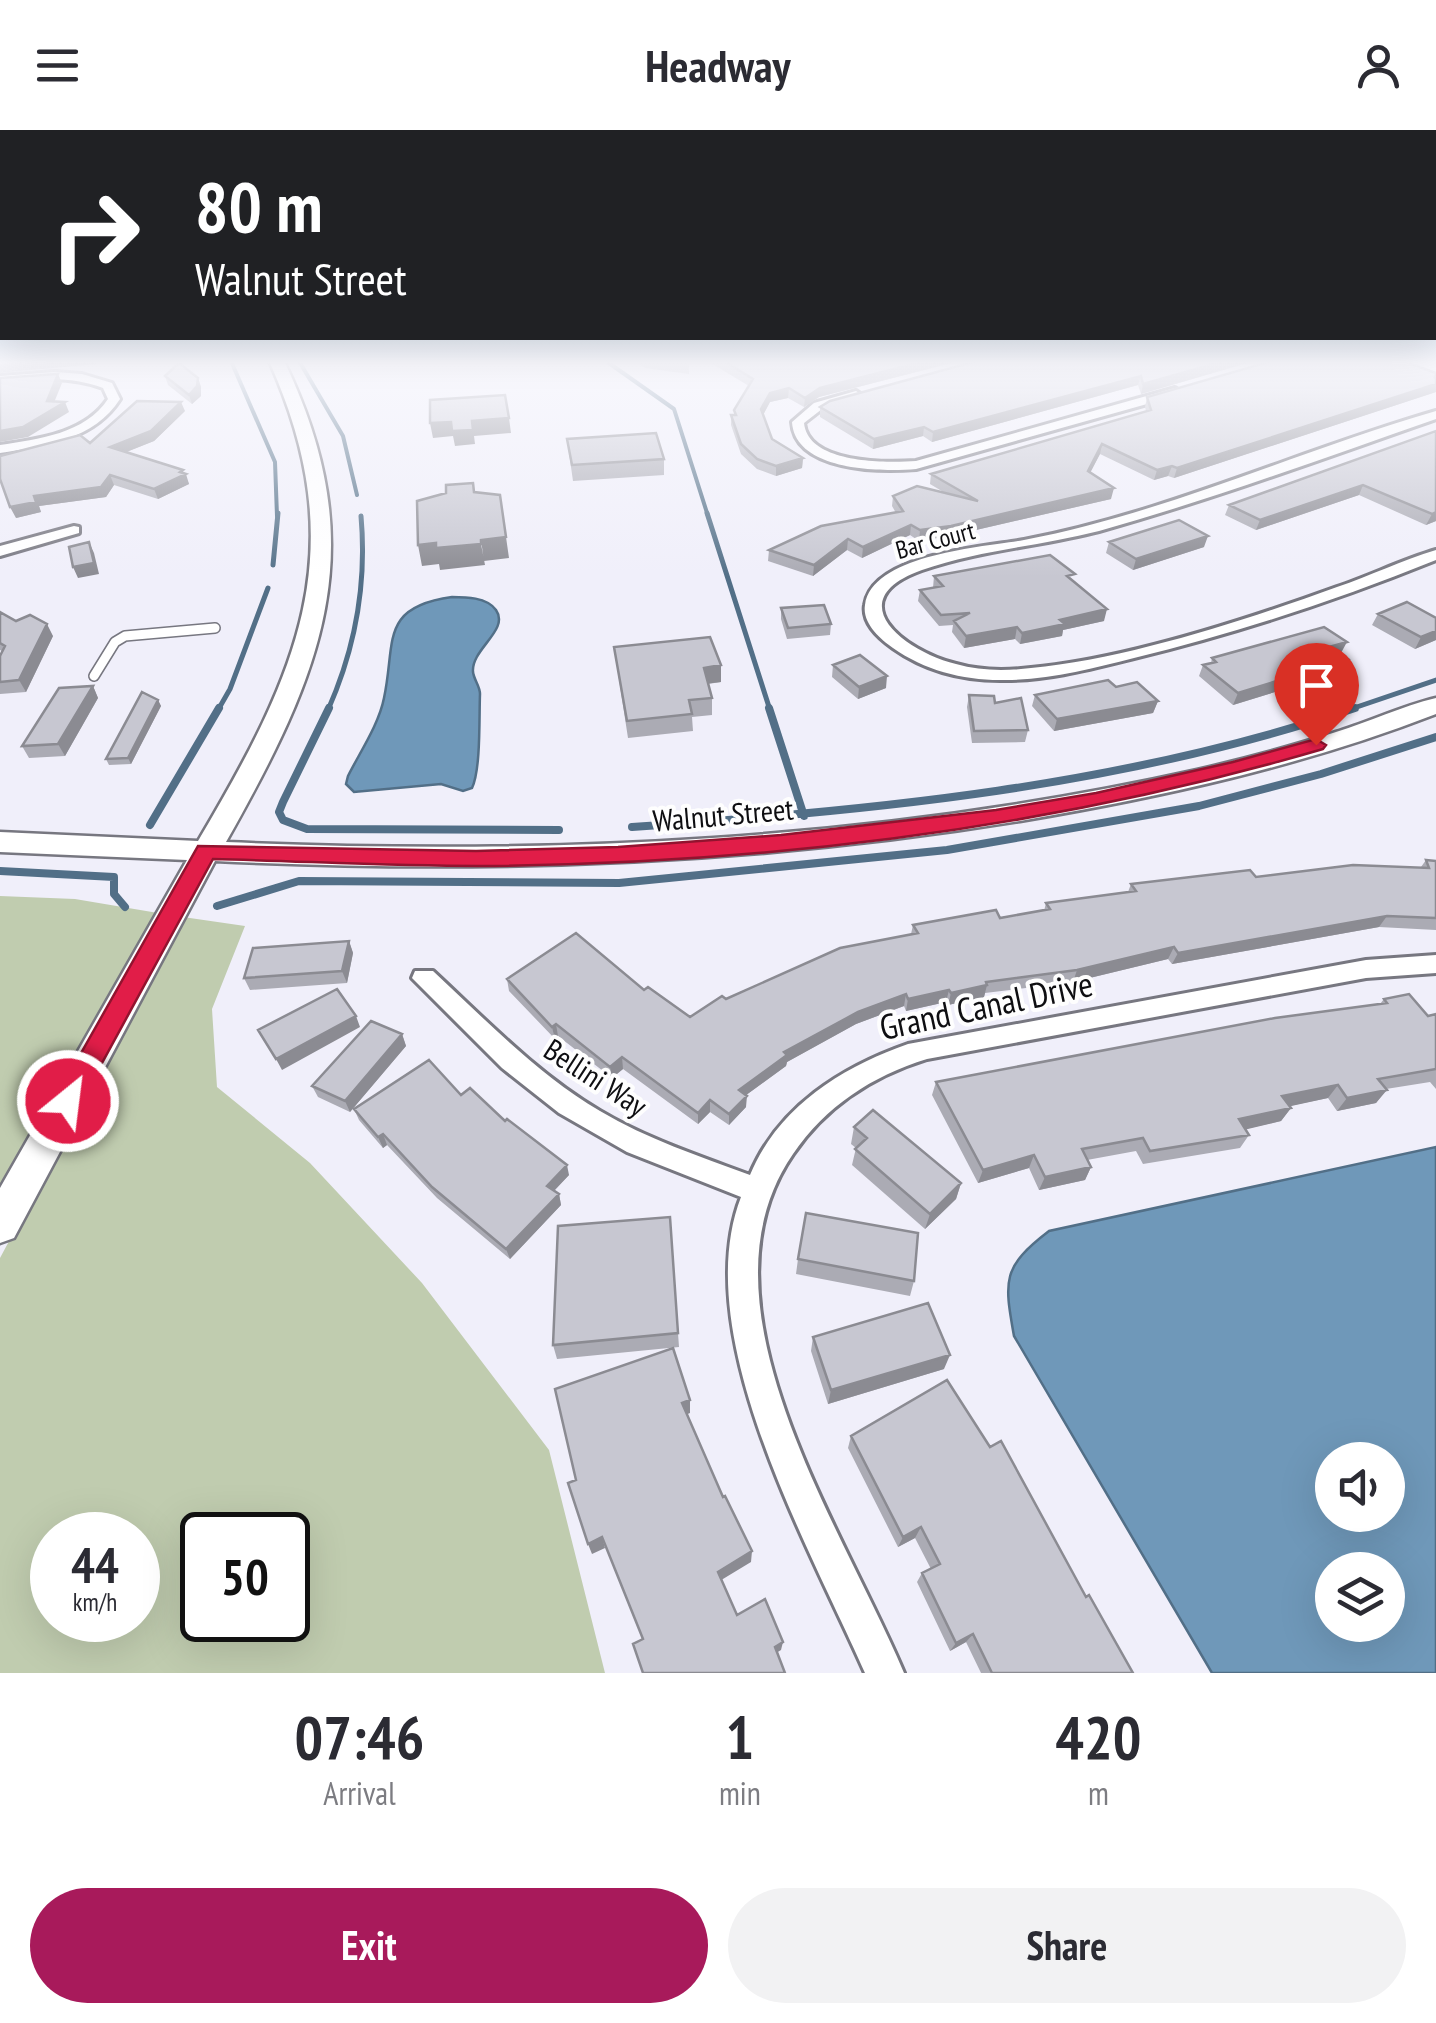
<!DOCTYPE html>
<html lang="en">
<head>
<meta charset="utf-8">
<style>
  :root { --surface:#fff; --page:#f2f2f3; --text:#2b2b33; --muted:#7c7c81; --accent:#a81a5b }
  body { margin:0; font-family:"PT Sans Narrow",sans-serif; background:var(--page); color:var(--text); height:100vh; display:flex; flex-direction:column; font-size:38px; white-space:nowrap }
  * { box-sizing:border-box; margin:0 }
  p { font-size:32px; color:var(--muted) }
  .icon { flex:none; width:55px; height:55px; fill:none; stroke:currentColor; stroke-width:2; stroke-linecap:round; stroke-linejoin:round }
  .map { position:relative; height:1543px; overflow:hidden }
  .details { display:flex; flex-direction:column; background:var(--surface); flex:1 }
  .details>* { flex:none }
  .banner { position:absolute; left:0px; top:0px; width:1438px; height:210px; box-shadow:0 10px 40px #0002; background:#202124; color:#fff; overflow:hidden }
  .tools { position:absolute; left:1315px; top:1312px; display:grid; gap:20px }
  .tools a { display:grid; place-items:center; width:90px; height:90px; border-radius:50%; background:var(--surface); box-shadow:0 10px 40px #0002; font-size:50px }
  .speed { position:absolute; left:30px; top:1382px; display:flex; gap:20px; font-size:50px; font-weight:700; text-align:center }
  .speed>* { display:grid; place-content:center; width:130px; height:130px; border-radius:50%; background:var(--surface); box-shadow:0 10px 40px #0002; line-height:1 }
  .speed small { font-size:25px; font-weight:400 }
  .speed .limit { border:5px solid #111; border-radius:15px; background:#fff; color:#111 }
  .pin { position:absolute; display:grid; place-items:center; width:85px; height:85px; color:#fff; margin:-102px -42px; border-radius:50% 50% 50% 0; rotate:-45deg; box-shadow:0 0 10px #0007 }
  .pin .icon { rotate:45deg }
  .me { position:absolute; width:110px; margin:-55px; rotate:29deg; stroke-linejoin:round; filter:drop-shadow(0 0 8px #0008) }
  .turn { display:flex; align-items:center; gap:35px; height:210px; padding:0 30px; font-size:45px }
  .turn .icon { width:130px; height:130px; stroke-width:2.5 }
  .turn b { display:block; font-size:70px; line-height:85px }
  .eta { display:flex; justify-content:space-evenly; align-items:center; height:170px; text-align:center }
  .eta b { font-size:60px; font-weight:700; line-height:70px }
  .action { display:flex; gap:20px; margin-top:auto; padding:20px 30px }
  .action a { flex:1; height:115px; border-radius:60px; background:var(--accent); color:#fff; font-size:40px; font-weight:700; line-height:115px; text-align:center }
  .action a+a { background:var(--page); color:var(--text) }
  header { display:flex; justify-content:space-between; align-items:center; height:130px; padding:0 30px; background:var(--surface); font-size:45px; font-weight:700 }
  .map>svg:first-child { display:block }
</style>
</head>
<body>
<header><svg class="icon" aria-label="menu" viewBox="0 0 24 24"><path d="M4 6h16M4 12h16M4 18h16"/></svg>Headway<svg class="icon" aria-label="person" viewBox="0 0 24 24"><circle cx="12" cy="8" r="4"/><path d="M4 21q1-7 8-7t8 7"/></svg></header>
<div class="map">
<svg width="1436" height="1543" viewBox="0 0 1436 1543">
  <rect width="100%" height="100%" fill="#f0effa"/>
  <path fill="#c0ccaf" fill-rule="evenodd" d="M0,766L75,769L158,783L0,1063Z
    M183,787L245,796L212,879L217,957L310,1033L422,1153L549,1320L605,1543H0V1128ZM52,1405H138V1490H52ZM202,1405H288V1490H202Z"/>
  <path fill="#6f98b9" stroke="#526f87" stroke-width="2.5" fill-rule="evenodd" d="M452,467C465,467 487,467 496,480C510,500 471,519 473,542C474,550 480,556 480,564C479,587 481,639 472,658L463,661L441,654L354,662L346,654L348,646C360,622 379,594 384,568C396,512 379,477 452,467Z
    M1436,1017V1543H1212L1014,1206C1004,1150 1002,1137 1049,1101ZM1332,1330H1388V1385H1332ZM1332,1440H1388V1495H1332Z"/>
  <g fill="none" stroke-linecap="round" stroke-linejoin="round">
    <path stroke="#526f87" stroke-width="4" d="M231,231L275,332L277,386
      M299,231L343,306L357,365
      M606,231L674,279L708,386"/>
    <path stroke="#526f87" stroke-width="5" d="M707,383L770,580
      M273,435L278,383
      M218,580L230,559L268,458
      M328,580C356,517 367,454 361,386
      M1348,580L1436,550"/>
    <path stroke="#526f87" stroke-width="8" d="M329,578L283,672L279,682L283,690L307,699L559,700
      M769,578L804,686
      M150,695L219,578
      M632,697C874,681 1124,656 1355,578
      M0,741L114,747V764L125,777
      M217,776L299,751L619,753L947,720L1199,676L1321,644L1436,607"/>
    <defs>
      <path id="lane" d="M94,546L115,512L125,506L215,498"/>
      <path id="street" d="M55,242L82,244L112,253L120,269C94,310 45,316 0,323V315C38,309 85,304 108,269L103,258C70,245 35,249 0,254V246Z
        M1175,258L1181,262L1179,265L916,339C880,342 795,341 792,292L814,273L856,261L862,265L860,268L822,279L804,293C808,334 886,333 916,331Z
        M1436,281V289C1324,328 1213,369 1099,401C1041,416 979,420 922,440C838,470 904,521 956,534C980,541 1006,541 1031,538C1127,529 1246,490 1337,457C1370,446 1402,430 1436,420V430C1337,470 1237,503 1134,528C1090,539 1045,551 1000,550C962,550 924,540 893,518C880,509 862,493 865,475C872,424 984,417 1024,410C1166,383 1298,321 1436,281Z
        M74,396L79,397V403L0,426V416Z
        M1436,825V843L1366,848L927,929C872,946 826,976 793,1024C689,1174 844,1399 904,1543H865C809,1416 688,1204 741,1067L627,1022L559,983L502,938L412,848L415,841H433C486,890 537,944 600,981C647,1009 699,1026 750,1045C778,977 842,937 908,914L1366,830Z"/>
      <path id="secondary" d="M269,231H284C375,419 322,542 226,712C551,726 878,711 1197,640C1244,629 1290,617 1336,602C1369,592 1402,576 1436,568V584C1302,636 1162,667 1020,691C753,735 485,744 215,731L14,1108L0,1113V1058L187,730L0,722V702L198,711C297,544 355,421 269,231Z
        M1412,231L1436,232V242L1414,234Z"/>
    </defs>
    <use href="#lane" stroke="#777780" stroke-width="12"/>
    <use href="#street" stroke="#777780" stroke-width="6"/>
    <use href="#secondary" stroke="#777780" stroke-width="5"/>
    <use href="#lane" stroke="#fff" stroke-width="9"/>
    <use href="#street" fill="#fff" fill-rule="evenodd"/>
    <use href="#secondary" fill="#fff" fill-rule="evenodd"/>
  </g>
  <path fill="#ababb4" d="M634,231H684L689,234V244L645,238Z
    M959,231L819,267L804,277L788,268L770,272L763,285L772,309L803,328L802,338L776,346L757,339L741,324L731,295V285H734V280L749,256L709,232Z
    M1254,231L1141,264L1138,255L932,312L923,306L873,319L820,287V277Z
    M1436,243V262L1174,348L1168,346L1154,350L1100,324L1090,342L1111,369L950,406L919,411L910,405L862,428L847,420L813,446L768,431L769,420L896,383L892,376L893,366L945,363L930,354L931,344L1146,281L1145,277L1147,267Z
    M165,246L198,248L201,257V266L192,274L168,255Z
    M185,281L154,311L126,322L184,343L189,354L158,369L114,355L106,367L39,376L41,382L16,388L90,313Z
    M1436,301V391L1426,395L1359,365L1256,400L1225,385L1229,375Z
    M567,309L664,329V345L573,351Z
    M1109,412L1204,417L1133,440L1106,423Z
    M934,446L1073,452L1104,491L1063,500L1062,506L1020,514L1015,509L964,518L952,502L953,495L939,496L918,471L920,460L933,458Z
    M781,478L831,494L830,505L787,509L781,489Z
    M0,482L16,491L53,506L26,562L0,564V526L2,521L0,520Z
    M1378,484L1436,488V510L1415,519L1372,495Z
    M614,517L721,535V552L708,554L712,568V585L692,587L693,601L628,608Z
    M1340,523L1348,529L1343,541L1233,575L1199,546L1203,535L1211,533L1212,528L1341,523Z
    M833,535L886,558L858,569L832,547Z
    M93,556L98,568L65,626L29,628L22,616Z
    M969,565L1028,600L1025,612L972,613L967,577Z
    M1035,565L1158,571L1153,583L1054,601L1032,576Z
    M158,570L161,576L131,634L109,635L106,629Z
    M1426,730L1436,731V800L1379,797L1172,834L1168,829L1073,852L985,863L984,867L948,875L946,872L906,881L904,876L856,894L787,932L786,936L746,965V977L729,995L710,982L698,994L623,939L612,948L558,906L555,909L509,861L507,849L644,860L690,887L726,869L911,804L913,795L1000,788L1044,781L1046,773L1128,762L1131,754L1421,737Z
    M349,811L353,823L347,853L250,860L244,848Z
    M1384,869L1428,886L1436,884V959L1430,952L1386,959L1376,973L1337,981L1328,968L1289,976L1291,978L1281,991L1245,999L1249,1005L1240,1018L1143,1034L1136,1021L1087,1030L1091,1037L1085,1050L1039,1060L1029,1038L978,1053L932,965L936,952L1380,874Z
    M402,904L406,916L350,982L318,967L312,956Z
    M461,965L505,991L569,1045L554,1061L559,1064L561,1075L510,1129L437,1068L387,1015L383,1018L359,990L354,979Z
    M854,997L961,1053L956,1069L925,1099L852,1035L856,1018L851,1014Z
    M798,1129L914,1151L910,1166L796,1144Z
    M678,1203L679,1217L557,1229L553,1215Z
    M813,1207L944,1239L828,1274L811,1221Z
    M851,1306L1086,1467L1133,1543H981L966,1512L950,1521L917,1452L922,1443L931,1439L915,1408L898,1417L848,1318Z"/>
  <path fill="#8b8b92" d="M22,231H99L97,234L0,243V234Z
    M925,231H959L819,267L804,277L805,268L820,258Z
    M1224,231H1254L1141,264L1143,254Z
    M58,244L62,253L51,280L47,271Z
    M1141,246L1138,255L932,312L933,302Z
    M1436,247V262L1174,348L1177,338Z
    M198,248L201,257V266L192,274L189,265Z
    M789,258L788,268L770,272L761,289V279L770,263Z
    M65,272L69,282L28,307L0,312V301Z
    M181,272L185,281L154,311L114,327L110,317Z
    M509,288L511,303L474,306L475,314L455,316L453,306L433,308L430,293Z
    M924,297L923,306L873,319L874,309Z
    M1102,314L1100,324L1086,351L1088,341Z
    M803,328L802,338L776,346V336Z
    M1172,336L1168,346L1154,350L1157,340Z
    M183,340L184,345L186,344L189,354L158,369L154,359Z
    M110,345L114,355L106,367L39,376L41,382L16,388L10,377L34,366Z
    M1363,355L1359,365L1256,400L1260,390Z
    M1114,358L1111,369L950,406L919,411L920,400Z
    M500,365L509,428L484,431L481,410Z
    M1436,382V391L1426,395L1432,384Z
    M911,395L910,405L862,428L863,417Z
    M1208,406L1204,417L1133,440L1136,429Z
    M848,409L847,420L813,446L814,435Z
    M89,412L94,423L99,444L78,448L73,437Z
    M436,413L481,414L485,435L440,440L439,434L422,436L418,415Z
    M1107,479L1104,491L1063,500L1062,506L1020,514L1022,503L1060,490Z
    M47,494L53,506L26,562L19,550Z
    M1017,497L1015,509L964,518L966,506Z
    M1436,501V510L1415,519L1421,507Z
    M1347,512L1341,523L1324,528L1329,517Z
    M1348,529L1343,541L1233,575L1238,563Z
    M721,535V552L704,554V538Z
    M887,546L886,558L858,569L859,557Z
    M93,556L98,568L65,626L58,614Z
    M158,570L161,576L131,634L128,628Z
    M1158,571L1153,583L1054,601L1057,589Z
    M1387,786L1379,797L1172,834L1178,823Z
    M349,811L353,823L347,853L342,841Z
    M1174,817L1168,829L1073,852L1077,840Z
    M987,855L984,867L948,875L951,863Z
    M949,860L946,872L906,881L908,869Z
    M906,864L904,876L856,894L787,932L786,936L738,971L739,960L784,922L858,882Z
    M356,886L360,897L282,940L276,929Z
    M556,894L558,906L555,909L552,897Z
    M402,904L406,916L350,982L345,971Z
    M622,927L623,939L612,948L610,937Z
    M1338,955L1328,968L1273,980L1282,966Z
    M1387,960L1376,973L1337,981L1347,968Z
    M747,966L746,977L729,995V984Z
    M710,970V982L698,994V983Z
    M1291,978L1281,991L1231,1003L1239,989Z
    M383,1004L387,1015L383,1018L378,1007Z
    M1034,1025L1029,1038L978,1053L983,1040Z
    M567,1035L569,1045L549,1066L547,1056Z
    M1091,1037L1085,1050L1039,1060L1045,1047Z
    M961,1053L956,1069L925,1099L930,1084Z
    M559,1064L561,1075L510,1129L506,1119Z
    M950,1225L944,1239L828,1274L831,1260Z
    M690,1270V1283L683,1286L682,1273Z
    M921,1397L915,1408L898,1417L903,1407Z
    M602,1407L605,1418L592,1424L588,1414Z
    M752,1421L751,1432L718,1452V1442Z
    M973,1504L966,1512L950,1521L956,1513Z
    M783,1512L781,1520L773,1525L775,1517Z"/>
  <path fill="#c7c7d1" stroke="#8b8b92" stroke-width="2.5" d="M724,231H925L820,258L805,268L789,258L770,263L761,279L772,309L803,328L776,336L757,329L741,314L731,285H736L734,280L753,249Z
    M977,231H1224L1143,254L1141,246L933,302L924,297L874,309L820,277L830,271Z
    M1272,231H1403L1436,243V247H1434L1436,248V254L1177,338L1172,336L1157,340L1102,314L1088,341L1114,358L951,396L920,400L911,395L863,417L848,409L814,435L769,420L821,396L903,381L893,366L917,356L978,371L931,344L1151,280L1147,267Z
    M179,233L198,248L197,256L189,265L165,246Z
    M58,244L47,271L65,272L23,297L0,301V248Z
    M505,265L509,288L472,291L473,300L452,301L451,292L430,293V270Z
    M137,271L181,272L151,301L110,317L183,340L180,342L186,344L154,359L110,345L101,357L34,366L36,372L10,377L0,349V326L80,305L90,313Z
    M1436,301V382L1432,384L1363,355L1260,390L1229,375Z
    M656,303L664,329L572,335L567,309Z
    M473,353L474,362L500,365L506,407L481,410V414L436,418V413L418,415L417,371L446,363V355Z
    M1179,390L1208,406L1136,429L1109,412Z
    M89,412L94,433L73,437L69,417Z
    M1050,425L1075,444L1067,446L1107,479L1060,490L1065,494L1022,503L1017,497L966,506L954,491L970,483L941,485L920,460L943,456L934,446Z
    M1407,472L1436,488V501L1421,507L1378,484Z
    M824,475L831,494L788,498L781,478Z
    M0,482L16,491L30,485L47,494L19,550L0,552V526L5,516L0,513Z
    M1324,497L1347,512L1329,517L1348,529L1238,563L1203,535L1216,532L1212,528Z
    M710,507L721,535L704,538L712,568L689,570L692,584L627,591L614,517Z
    M860,525L887,546L859,557L833,535Z
    M1108,550L1116,557L1137,552L1158,571L1057,589L1035,565Z
    M93,556L58,614L22,616L59,558Z
    M142,562L158,570L128,628L106,629Z
    M969,565L994,566L995,573L1021,568L1028,600L974,601Z
    M1426,730L1436,731V788L1387,786L1178,823L1174,817L1077,840L986,852L987,855L951,863L949,860L908,869L906,864L858,882L784,922L787,925L739,960L747,966L729,984L710,970L698,983L622,927L610,937L556,894L552,897L507,849L576,803L644,860L648,857L690,887L722,866L726,869L840,818L918,803L913,795L996,780L1000,788L1050,779L1046,773L1136,761L1131,754L1250,740L1256,747L1353,735L1429,738Z
    M349,811L342,841L244,848L253,818Z
    M337,859L356,886L276,929L258,900Z
    M1409,864L1428,886L1436,884V939L1378,949L1387,960L1347,968L1338,955L1282,966L1291,978L1239,989L1249,1005L1150,1021L1143,1008L1082,1019L1091,1037L1045,1047L1034,1025L983,1040L936,952L1275,888L1387,873L1384,869Z
    M371,891L402,904L345,971L312,956Z
    M429,930L461,965L470,958L505,991L507,989L567,1035L547,1056L559,1064L506,1119L432,1057L383,1004L378,1007L354,979Z
    M873,980L961,1053L930,1084L855,1019L867,1008L854,997Z
    M806,1083L918,1103L914,1151L798,1129Z
    M670,1087L678,1203L553,1215L558,1096Z
    M928,1173L950,1225L831,1260L813,1207Z
    M673,1218L690,1270L682,1273L723,1367L725,1366L752,1421L718,1442L737,1485L765,1469L783,1512L775,1517L785,1543H643L633,1514L643,1509L602,1407L588,1414L568,1353L576,1350L555,1259Z
    M947,1250L990,1317L1001,1311L1086,1467L1089,1465L1133,1543H992L973,1504L956,1513L922,1443L940,1434L921,1397L903,1407L851,1306Z"/>
  <linearGradient id="sky" x2="0" y2="1"><stop stop-color="#77a9d5"/><stop offset="0.52" stop-color="#f8f8fd"/><stop offset="1" stop-color="#f8f8fd" stop-opacity="0"/></linearGradient>
  <rect width="1436" height="447" fill="url(#sky)"/>
  <path fill="#e11d48" stroke="#92132f" stroke-width="2.5" d="M1316,609L1326,615L1323,619C1050,699 762,734 478,736C390,736 301,731 213,729L77,979L68,982L58,979L54,971L198,716L476,721L618,717L781,705L996,680L1096,663L1233,632Z"/>
  <g text-anchor="middle" dominant-baseline="central" stroke-width="8" stroke-linejoin="round" paint-order="stroke">
    <g font-size="25" fill="#0e0e11" stroke="#fefefe">
      <text transform="translate(935 410) rotate(-15)">Bar Court</text>
    </g>
    <g font-size="30" fill="#0e0e11" stroke="#fefefe">
      <text transform="translate(723 684) rotate(-5)">Walnut Street</text>
      <text transform="translate(596 947) rotate(33)">Bellini Way</text>
    </g>
    <g font-size="35" fill="#0e0e11" stroke="#fefefe">
      <text transform="translate(986 875) rotate(-12)">Grand Canal Drive</text>
    </g>
  </g>
</svg>
<div class="tools">
<a><svg class="icon" aria-label="sound" viewBox="0 0 24 24"><path d="M4 9h4l5-4v14l-5-4H4zM17 9q2 3 0 6"/></svg></a>
<a><svg class="icon" aria-label="layers" viewBox="0 0 24 24"><path d="M12 4l9 5-9 5-9-5zM3 14l9 5 9-5"/></svg></a>
</div>
<div class="speed"><div>44<small>km/h</small></div><div class="limit">50</div></div>
<div class="pin" style="left:1316px;top:615px;background:#d93025"><svg class="icon" aria-label="arrive" viewBox="0 0 24 24"><path d="M6 21V4h12l-3 4 3 4H6"/></svg></div>
<svg class="me" style="left:68px;top:971px" viewBox="-20 -20 40 40"><circle r="17" fill="#e11d48" stroke="#fff" stroke-width="3"/><path d="M0-11L8 9 0 5-8 9z" fill="#fff"/></svg>
<div class="banner">
<div class="turn"><svg class="icon" aria-label="right" viewBox="0 0 24 24"><path d="M7 20v-9h11M14 6l5 5-5 5"/></svg><div><b>80 m</b>Walnut Street</div></div>
</div>
</div>
<section class="details">
<div class="eta">
<div><b>07:46</b><p>Arrival</p></div>
<div><b>1</b><p>min</p></div>
<div><b>420</b><p>m</p></div>
</div>
<div class="action"><a>Exit</a><a>Share</a></div>
</section>
</body>
</html>
